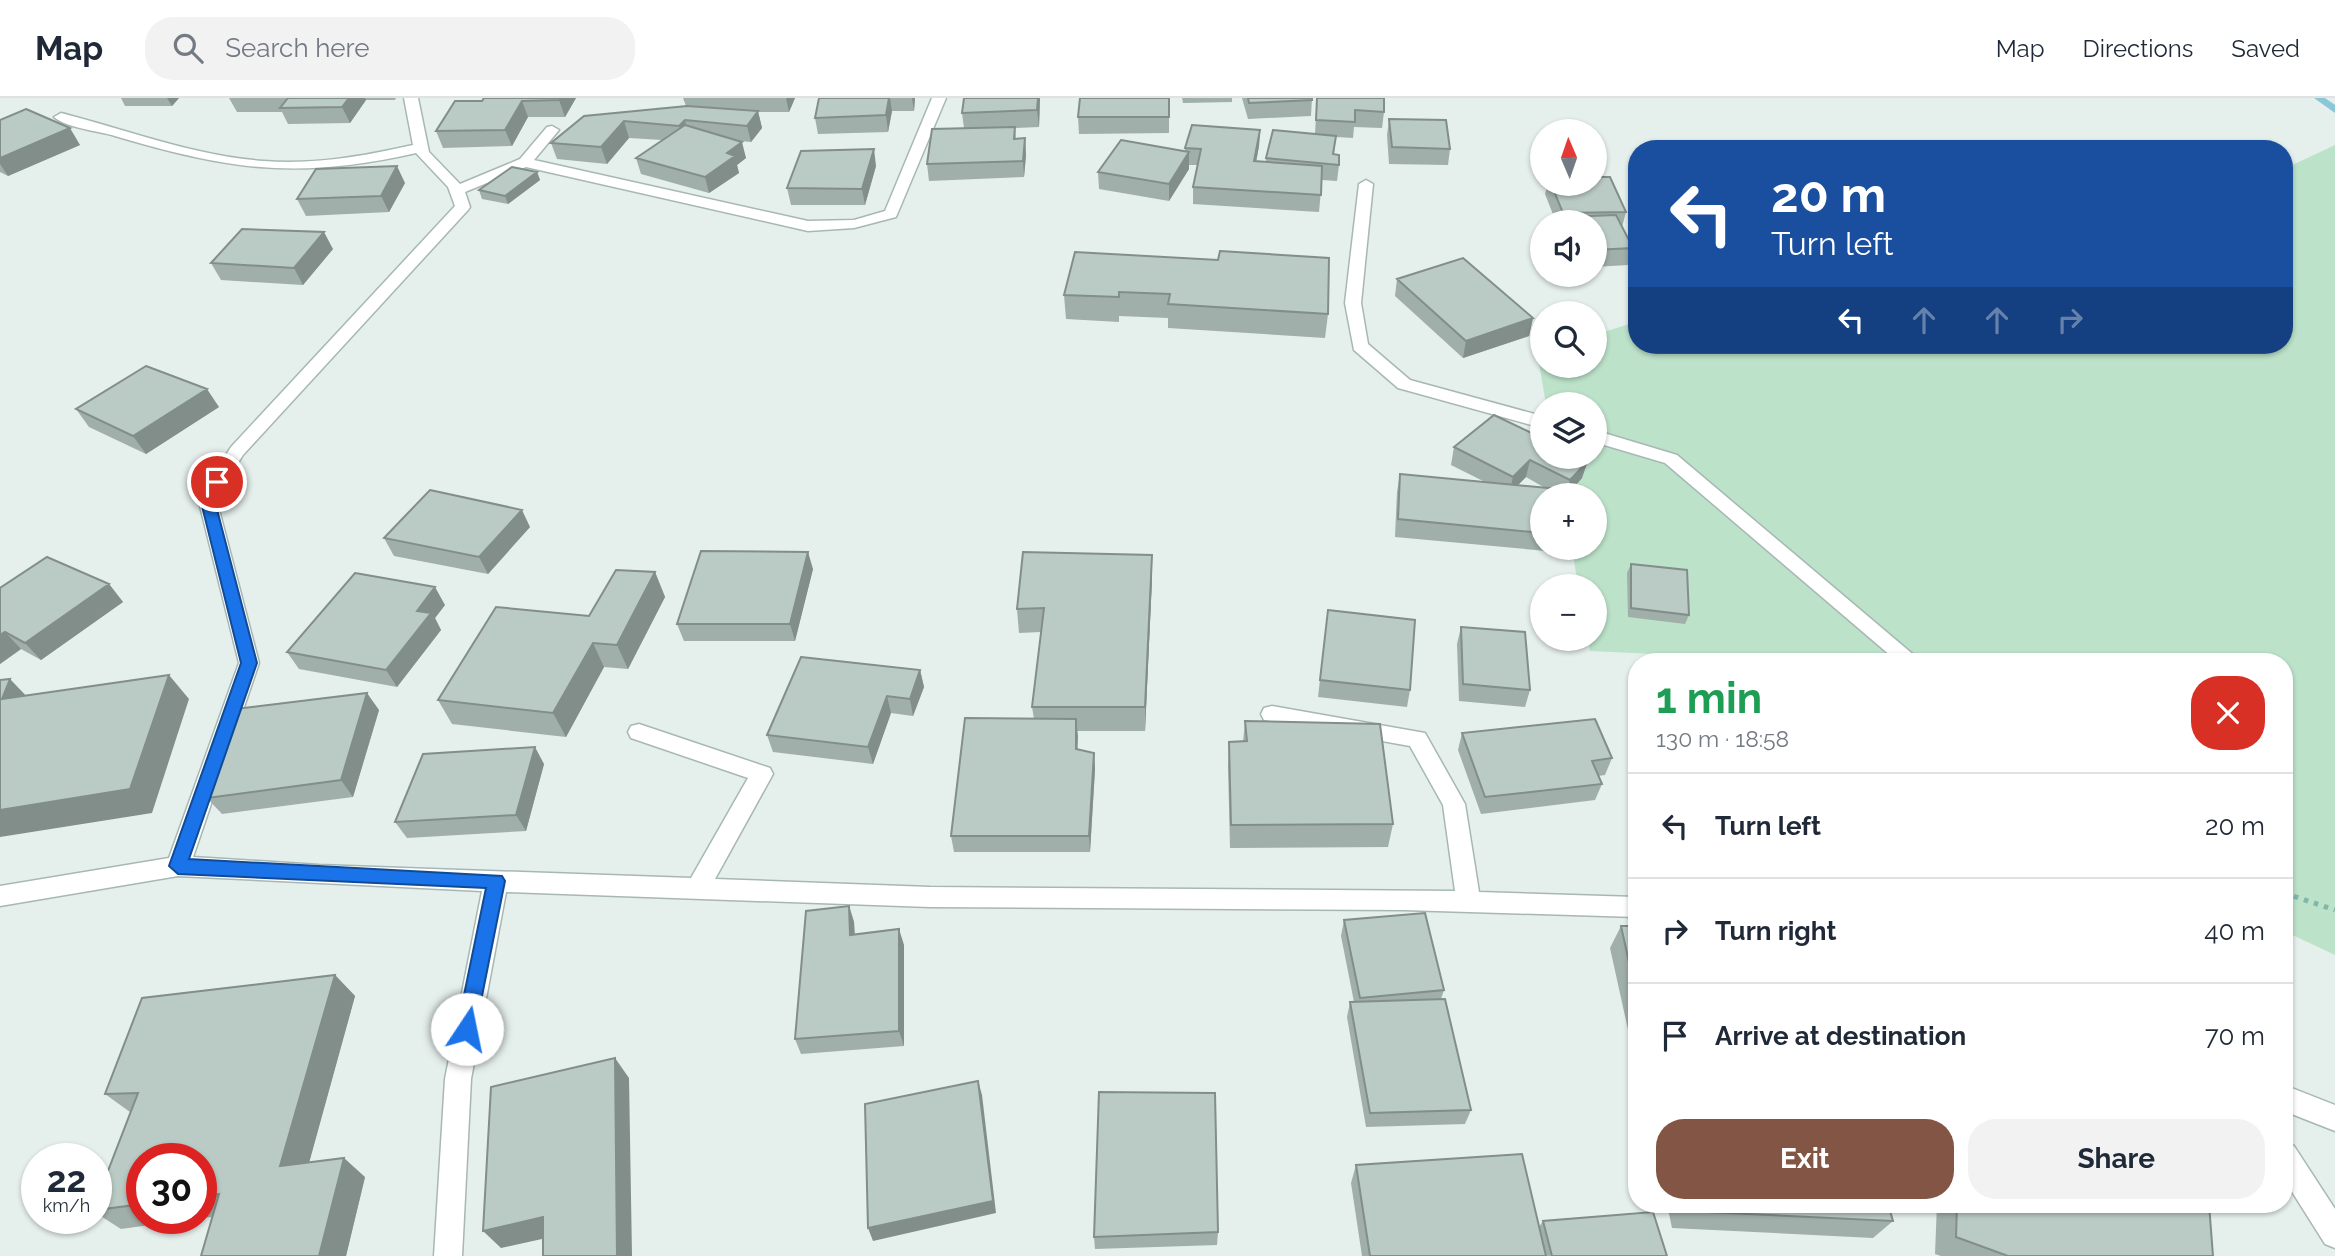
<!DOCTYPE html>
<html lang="en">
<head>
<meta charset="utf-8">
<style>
  :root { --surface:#fff; --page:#f2f2f3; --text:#1f2937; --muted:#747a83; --line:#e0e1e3; --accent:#835544 }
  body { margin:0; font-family:Raleway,sans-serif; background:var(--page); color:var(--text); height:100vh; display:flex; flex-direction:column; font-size:26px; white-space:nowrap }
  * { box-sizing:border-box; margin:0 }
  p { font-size:23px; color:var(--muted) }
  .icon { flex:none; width:38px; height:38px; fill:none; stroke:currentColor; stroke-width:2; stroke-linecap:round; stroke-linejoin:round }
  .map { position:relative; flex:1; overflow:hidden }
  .details { position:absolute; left:1628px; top:555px; width:665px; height:560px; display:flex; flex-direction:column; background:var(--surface); border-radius:28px; box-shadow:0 2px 5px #0004 }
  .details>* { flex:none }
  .top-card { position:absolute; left:1628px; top:42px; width:665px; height:214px; border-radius:28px; box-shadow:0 2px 5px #0004; background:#1a4fa0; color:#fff; overflow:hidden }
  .needle { width:46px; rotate:358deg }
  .tools { position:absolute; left:1530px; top:21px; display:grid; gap:14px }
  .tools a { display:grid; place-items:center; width:77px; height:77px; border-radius:50%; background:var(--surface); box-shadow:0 2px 5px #0004; font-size:35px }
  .speed { position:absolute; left:21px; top:1045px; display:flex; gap:14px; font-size:35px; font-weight:700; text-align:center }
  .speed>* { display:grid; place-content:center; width:91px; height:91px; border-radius:50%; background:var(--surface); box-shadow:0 2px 5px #0004; line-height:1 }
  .speed small { font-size:18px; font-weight:400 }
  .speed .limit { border:10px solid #d22; background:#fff; color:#111 }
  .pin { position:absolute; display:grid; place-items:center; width:60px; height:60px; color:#fff; margin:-30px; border:4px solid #fff; border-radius:50%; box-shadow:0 2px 7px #0007 }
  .me { position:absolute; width:77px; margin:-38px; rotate:11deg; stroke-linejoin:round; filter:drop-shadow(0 0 5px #0008) }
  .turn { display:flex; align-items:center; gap:24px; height:147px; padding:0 28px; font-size:32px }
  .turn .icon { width:91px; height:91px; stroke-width:2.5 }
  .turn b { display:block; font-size:49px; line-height:60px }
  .lanes { display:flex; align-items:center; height:66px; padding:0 28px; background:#0003; justify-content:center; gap:35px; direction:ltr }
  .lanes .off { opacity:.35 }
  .round { display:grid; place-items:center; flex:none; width:74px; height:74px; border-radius:28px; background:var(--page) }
  .head { display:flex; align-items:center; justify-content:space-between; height:119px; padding:0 28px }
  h1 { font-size:42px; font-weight:700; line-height:52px; color:#1e9e55 }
  .cta { display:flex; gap:14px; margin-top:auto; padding:14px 28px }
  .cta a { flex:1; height:80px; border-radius:28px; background:var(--accent); color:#fff; font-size:28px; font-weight:700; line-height:80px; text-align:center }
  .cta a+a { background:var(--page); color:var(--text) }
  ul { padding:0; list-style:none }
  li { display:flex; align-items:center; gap:21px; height:105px; padding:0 28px; border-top:2px solid var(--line) }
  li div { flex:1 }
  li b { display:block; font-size:26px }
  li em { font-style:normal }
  header { display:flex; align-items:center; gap:42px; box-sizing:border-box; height:98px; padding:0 35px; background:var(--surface); border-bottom:2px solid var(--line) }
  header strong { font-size:33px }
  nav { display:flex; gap:38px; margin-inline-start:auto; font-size:24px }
  .search { width:490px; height:63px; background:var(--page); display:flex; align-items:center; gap:18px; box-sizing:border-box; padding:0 24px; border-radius:28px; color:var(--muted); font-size:26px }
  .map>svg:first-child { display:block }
</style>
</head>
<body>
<header>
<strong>Map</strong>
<div class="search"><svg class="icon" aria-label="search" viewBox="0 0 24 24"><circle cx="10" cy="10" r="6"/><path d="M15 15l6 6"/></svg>Search here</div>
<nav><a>Map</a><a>Directions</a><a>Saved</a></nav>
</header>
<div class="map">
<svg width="2335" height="1158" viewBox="0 0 2335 1158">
  <rect width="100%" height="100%" fill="#e5efec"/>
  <path fill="#bce2c9" d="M2335,47V857L2284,833V564H1730L1720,559L1590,553L1588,541H1594V488H1578L1572,450H1594V397H1562L1556,359H1594V306H1546L1537,254L1542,252V268H1594V237L1636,224V247H2284V71Z"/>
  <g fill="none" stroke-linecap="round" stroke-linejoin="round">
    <path fill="#89c7d9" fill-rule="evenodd" d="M2314,0H2325L2335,7V15Z"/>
    <defs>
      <path id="minor" d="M404,0H418L429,54L460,86L520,61L547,29L552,28L559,32L534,62L808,123L854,122L885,113L932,0H946L896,119L854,130L808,133L526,69L465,94L470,109L468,112L243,357L216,400L259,565L193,759L319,767L691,780L748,680L631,640L628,634L631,628L639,626L770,670L773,676L715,781L930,789L1455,793L1443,707L1410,648L1264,622L1261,616L1264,610L1272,608L1425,635L1465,706L1479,794L1636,799V819L1404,812L930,809L506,794L471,981L462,1158H434L445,981L482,793L178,778L0,808V788L169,760L239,565L198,400L231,349L455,108L448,89L416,55C297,82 230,72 115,38C98,33 67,30 54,19L61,15C128,32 194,58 264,63C314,67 364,58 413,47Z
        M1366,82L1373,86L1361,205L1368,246L1410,282L1542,318V330L1398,290L1354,252L1345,205L1359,86Z
        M1594,332L1677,357L1922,564H1898L1665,365L1594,344Z
        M2284,987L2335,1007V1033L2284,1013Z
        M2284,1044L2294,1048L2335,1111V1150L2325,1146L2284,1081Z"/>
    </defs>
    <use href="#minor" stroke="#a7b8b4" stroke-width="3"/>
    <path stroke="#83b6aa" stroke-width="5" stroke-dasharray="4.5 6" stroke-linecap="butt" d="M2284,795L2335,812"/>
    <use href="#minor" fill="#fff" fill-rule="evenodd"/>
  </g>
  <path fill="#a0afa9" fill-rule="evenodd" d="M121,0H179L172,8H125Z
    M229,0H396L395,2H366L350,25L288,26L282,14H237Z
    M484,0H576L565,19H528L512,48L443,50L436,33L482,3Z
    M683,0H795L789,14H758L762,30L751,44L740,43L746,60L737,67L739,75L709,95L641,76L636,60L662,42L629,40L607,66L557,61L551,45L584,18L686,8Z
    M819,0H915L914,13H892L888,34L818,36L815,20Z
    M1040,0L1039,29L1015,30L1016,41L1025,40L1026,57L1024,79L929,83L927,66L964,30L962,15Z
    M1169,0V35L1079,36L1078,19Z
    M1182,0H1232V4L1183,5Z
    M1242,0H1312L1311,18L1248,21Z
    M1317,0L1384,14L1382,30L1354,29L1353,40L1336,39L1334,56L1339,67L1337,83L1322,82L1319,114L1193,106V89L1198,67H1189V71L1169,103L1099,91L1098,74L1185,53V50L1260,32L1259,48L1256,64H1266V60L1315,36Z
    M1389,21L1450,51L1448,67L1389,66L1387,37Z
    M0,22L80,47L8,78L0,74Z
    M876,68L865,107H791L787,90Z
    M537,74L540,82L508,106L482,101L479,92Z
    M405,85L389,114L306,118L297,101Z
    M1548,86H1594L1626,114L1622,129L1633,150L1628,167L1594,169V124H1556L1545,96Z
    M333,151L303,187L221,182L211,165Z
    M1075,154L1328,216L1325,240L1168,230V220L1119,218V224L1066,221L1064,197Z
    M1397,181L1533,220L1529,238L1463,260L1395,198Z
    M219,309L146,356L89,329L76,311Z
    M1494,317L1582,380L1570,394L1542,397V450H1569L1568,455L1395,439L1397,394L1400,376L1485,384L1451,367L1454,349ZM1526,379L1545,390L1518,387Z
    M530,429L488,476L394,458L384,440Z
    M1152,457V481L1145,633H1077V652L1094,655L1095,671L1090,754H954L951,738L1034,621L1032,609L1041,534L1019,535L1017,511Z
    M1631,466L1689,517L1685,526L1628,519L1627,475Z
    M813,471L795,543H684L677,526Z
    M655,474L665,499L628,571L604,569L566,639L452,626L438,602L589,518Z
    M109,486L123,504L41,562L21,551L0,566V490Z
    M445,507L435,520L441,532L397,589L299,571L287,554Z
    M1328,512L1410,592L1407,609L1318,599Z
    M1461,529L1530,592L1525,609L1459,603L1457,546Z
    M920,572L924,589L913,618L891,615L873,666L773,654L767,637Z
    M379,612L353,699L222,716L207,700Z
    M1245,623L1393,726L1388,749L1230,750L1228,668L1229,644H1243Z
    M1462,635L1612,660L1605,677L1598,678L1602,686L1595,702L1481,716L1458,652Z
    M544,666L526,733L407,740L395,724Z
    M849,808L854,824L855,836L904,847V948L801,956L795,941Z
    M1344,822L1444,892L1441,901L1471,1012L1465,1026L1366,1029L1347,919L1350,904H1354L1341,838Z
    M1621,828H1636V968L1610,850Z
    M335,877L355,898L309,1064L365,1079L346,1158H201L212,1119L201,1120V1060H142V1120H201L121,1131L96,1115V1104L130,1014L105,996Z
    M1356,1067L1539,1129L1543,1123L1667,1158H1362L1351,1085Z
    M1667,1106H1888L1893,1123L1873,1140L1672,1130Z
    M1937,1106H2209L2213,1158H1941L1935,1156Z
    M1218,1134L1217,1147L1095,1151L1094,1139Z"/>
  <path fill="#828e8a" d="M167,0H179L172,8Z
    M349,0H365L366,2L350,25L342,9Z
    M561,0H576L565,19L559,2Z
    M786,0H795L789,14Z
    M889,0H890L892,13L888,34L886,17Z
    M912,0H915L914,13Z
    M1038,0H1040L1039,29L1037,12Z
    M522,3L528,19L512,48L505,32Z
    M758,13L762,30L751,44L747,28Z
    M685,22L689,39L684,44L679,28Z
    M624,23L629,40L607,66L601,49Z
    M70,30L80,47L8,78L0,66V60Z
    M1260,32L1259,48L1253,80L1254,63Z
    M1025,40L1026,57L1024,79L1023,63Z
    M742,44L746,60L737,67L739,75L709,95L705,79L727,55Z
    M874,51L876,68L865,107L862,91Z
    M1189,54V71L1169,103V86Z
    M397,68L405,85L389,114L381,98Z
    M537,74L540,82L508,106L505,98Z
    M324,134L333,151L303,187L294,170Z
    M1533,220L1529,238L1463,260L1466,243Z
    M207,291L219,309L146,356L133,338Z
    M1530,362L1526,379L1509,396L1513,379Z
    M1588,363L1582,380L1567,397H1565L1570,382Z
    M522,412L530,429L488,476L479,459Z
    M808,454L813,471L795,543L790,526Z
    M1152,457V481L1145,633V609Z
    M655,474L665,499L628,571L617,547Z
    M109,486L123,504L41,562L25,545Z
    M435,489L445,507L435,520L441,532L397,589L386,572L417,513Z
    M5,534L21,551L0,566V537Z
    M593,545L604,569L566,639L553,615Z
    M920,572L924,589L913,618L910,601Z
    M169,577L189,601L152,715L0,739V712Z
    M10,581L33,605L2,601Z
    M367,595L379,612L353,699L341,682Z
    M887,598L891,615L873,666L868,649Z
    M1076,621L1078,638L1077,668L1076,651Z
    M535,649L544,666L526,733L516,717Z
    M1094,655L1095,671L1090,754L1089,738Z
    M849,808L854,824L855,853L850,837Z
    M899,831L904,847V948L899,933Z
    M335,877L355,898L303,1087L280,1068Z
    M615,960L629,980L632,1158H617Z
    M978,983L982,997L996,1115L873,1143L868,1130Z
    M344,1060L365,1079L346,1158H319Z
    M543,1119L560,1137L501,1150L483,1133Z"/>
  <path fill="#bacbc5" stroke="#828e8a" stroke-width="2" d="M288,0H349L342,9L280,10Z
    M484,0H561L559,2L522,3L505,32L436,33L455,3H482Z
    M819,0H889L886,17L815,20Z
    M964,0H1038L1037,12L962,15Z
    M1080,0H1169V19H1078Z
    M1248,0H1312V2L1249,5Z
    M1317,0H1384V14L1355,12V24L1316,22Z
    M687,8L758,13L747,28L685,22L679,28L624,23L601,49L551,45L584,18Z
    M26,11L70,30L0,60V22Z
    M1389,21L1446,22L1450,51L1392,49Z
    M685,27L742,44L727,55L735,58L705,79L636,60Z
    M1192,27L1260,32L1254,63L1322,68L1321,97L1193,89L1201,51L1185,50Z
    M1015,29L1014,41L1025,40L1023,63L927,66L932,31Z
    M1273,32L1336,38L1333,56L1339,57V67L1266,60Z
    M1121,42L1189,54L1169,86L1098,74Z
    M874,51L862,91L787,90L801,53Z
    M397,68L381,98L297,101L316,71Z
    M512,69L537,74L505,98L479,92Z
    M1594,79H1610L1626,114L1563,115L1551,86H1594Z
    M1616,117L1633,150L1594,152V124H1567L1565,119Z
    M242,131L324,134L294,170L211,165Z
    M1220,153L1329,160L1328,216L1168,206L1170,196L1119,194V199L1064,197L1075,154L1218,162Z
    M1463,160L1533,220L1466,243L1397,181Z
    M146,268L207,291L133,338L76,311Z
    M1494,317L1542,340V359H1580L1588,363L1570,382L1530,362L1513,379L1454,349Z
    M1400,376L1569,392L1570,397H1542V435L1398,421Z
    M430,392L522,412L479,459L384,440Z
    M701,453L808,454L790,526H677Z
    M1023,454L1152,457L1145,609H1032L1044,510L1017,511Z
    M47,459L109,486L25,545L5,534L0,537V490Z
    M1631,466L1687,472L1689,517L1631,510Z
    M616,472L655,474L617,547L593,545L553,615L438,602L496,509L589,518Z
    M355,475L435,489L417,513L431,515L386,572L287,554Z
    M1328,512L1415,522L1410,592L1320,582Z
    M1461,529L1525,534L1530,592L1463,586Z
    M801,559L920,572L910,601L887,598L868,649L767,637Z
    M169,577L130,691L0,712V582L10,581L2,601Z
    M367,595L341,682L207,700L236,611Z
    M965,620L1076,621V651L1094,655L1089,738H951Z
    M1595,621L1612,660L1592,663L1602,686L1485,699L1462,635Z
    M1245,623L1380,626L1393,726L1231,727L1229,644L1247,643Z
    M535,649L516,717L395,724L423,656Z
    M849,808L850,837L899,831V933L795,941L806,813Z
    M1425,815L1444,892L1360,900L1344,822Z
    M1621,828H1636V896Z
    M335,877L280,1068L344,1060L319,1158H201L219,1096L201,1099V1060H142V1106L96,1112V1104L138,995L105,996L142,900Z
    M1445,901L1471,1012L1370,1015L1350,904Z
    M615,960L617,1158H543V1119L483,1133L491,989Z
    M978,983L993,1103L868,1130L865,1006Z
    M1099,994L1215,995L1218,1134L1094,1139Z
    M1522,1056L1546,1158H1370L1356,1067Z
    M1684,1106H1888L1893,1123L1686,1113Z
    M1957,1106H2209L2213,1158H2008L1956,1139Z
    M1653,1114L1667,1158H1552L1543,1123Z"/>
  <path fill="#1a73e8" stroke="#114b97" stroke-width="2" d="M217,380L224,384L214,400L257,565L189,761L502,778L505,783L474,938L467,940L460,938L457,931L486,790L178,776L169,768L241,565L200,400L212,381Z"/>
</svg>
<div class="tools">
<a><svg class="needle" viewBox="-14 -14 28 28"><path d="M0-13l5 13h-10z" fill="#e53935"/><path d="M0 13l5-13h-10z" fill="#747a83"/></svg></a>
<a><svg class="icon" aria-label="sound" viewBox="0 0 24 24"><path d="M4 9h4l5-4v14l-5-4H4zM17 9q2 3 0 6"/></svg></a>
<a><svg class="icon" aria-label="search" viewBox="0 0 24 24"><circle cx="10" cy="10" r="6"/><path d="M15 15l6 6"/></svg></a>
<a><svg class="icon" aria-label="layers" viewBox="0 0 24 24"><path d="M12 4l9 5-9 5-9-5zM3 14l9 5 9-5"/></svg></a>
<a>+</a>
<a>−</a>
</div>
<div class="speed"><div>22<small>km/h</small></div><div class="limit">30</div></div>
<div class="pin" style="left:217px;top:384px;background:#d93025"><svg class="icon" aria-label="arrive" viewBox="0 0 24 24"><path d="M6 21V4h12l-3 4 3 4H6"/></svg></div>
<svg class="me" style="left:467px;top:931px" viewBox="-20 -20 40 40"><circle r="19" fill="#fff"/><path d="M0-13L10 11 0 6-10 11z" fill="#1a73e8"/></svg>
<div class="top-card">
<div class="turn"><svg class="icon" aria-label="left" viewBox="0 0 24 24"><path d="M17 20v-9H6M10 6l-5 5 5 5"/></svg><div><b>20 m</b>Turn left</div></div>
<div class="lanes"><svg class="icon" aria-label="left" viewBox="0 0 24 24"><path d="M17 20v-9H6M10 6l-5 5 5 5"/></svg><svg class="icon off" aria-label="ahead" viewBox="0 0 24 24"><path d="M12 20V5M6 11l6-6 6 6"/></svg><svg class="icon off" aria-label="ahead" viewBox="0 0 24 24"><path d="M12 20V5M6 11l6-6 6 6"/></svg><svg class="icon off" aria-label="right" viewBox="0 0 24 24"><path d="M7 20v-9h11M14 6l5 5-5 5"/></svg></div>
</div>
<section class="details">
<div class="head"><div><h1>1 min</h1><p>130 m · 18:58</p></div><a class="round" style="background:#d93025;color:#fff"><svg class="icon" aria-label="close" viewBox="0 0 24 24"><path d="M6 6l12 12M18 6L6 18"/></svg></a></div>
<ul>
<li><svg class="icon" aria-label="left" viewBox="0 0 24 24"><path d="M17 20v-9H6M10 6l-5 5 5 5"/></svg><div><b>Turn left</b></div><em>20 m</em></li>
<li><svg class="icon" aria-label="right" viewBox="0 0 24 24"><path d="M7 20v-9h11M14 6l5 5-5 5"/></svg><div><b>Turn right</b></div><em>40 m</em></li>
<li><svg class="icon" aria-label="arrive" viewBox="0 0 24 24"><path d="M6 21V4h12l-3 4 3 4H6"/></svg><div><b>Arrive at destination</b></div><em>70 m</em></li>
</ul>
<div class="cta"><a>Exit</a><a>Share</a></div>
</section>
</div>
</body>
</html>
